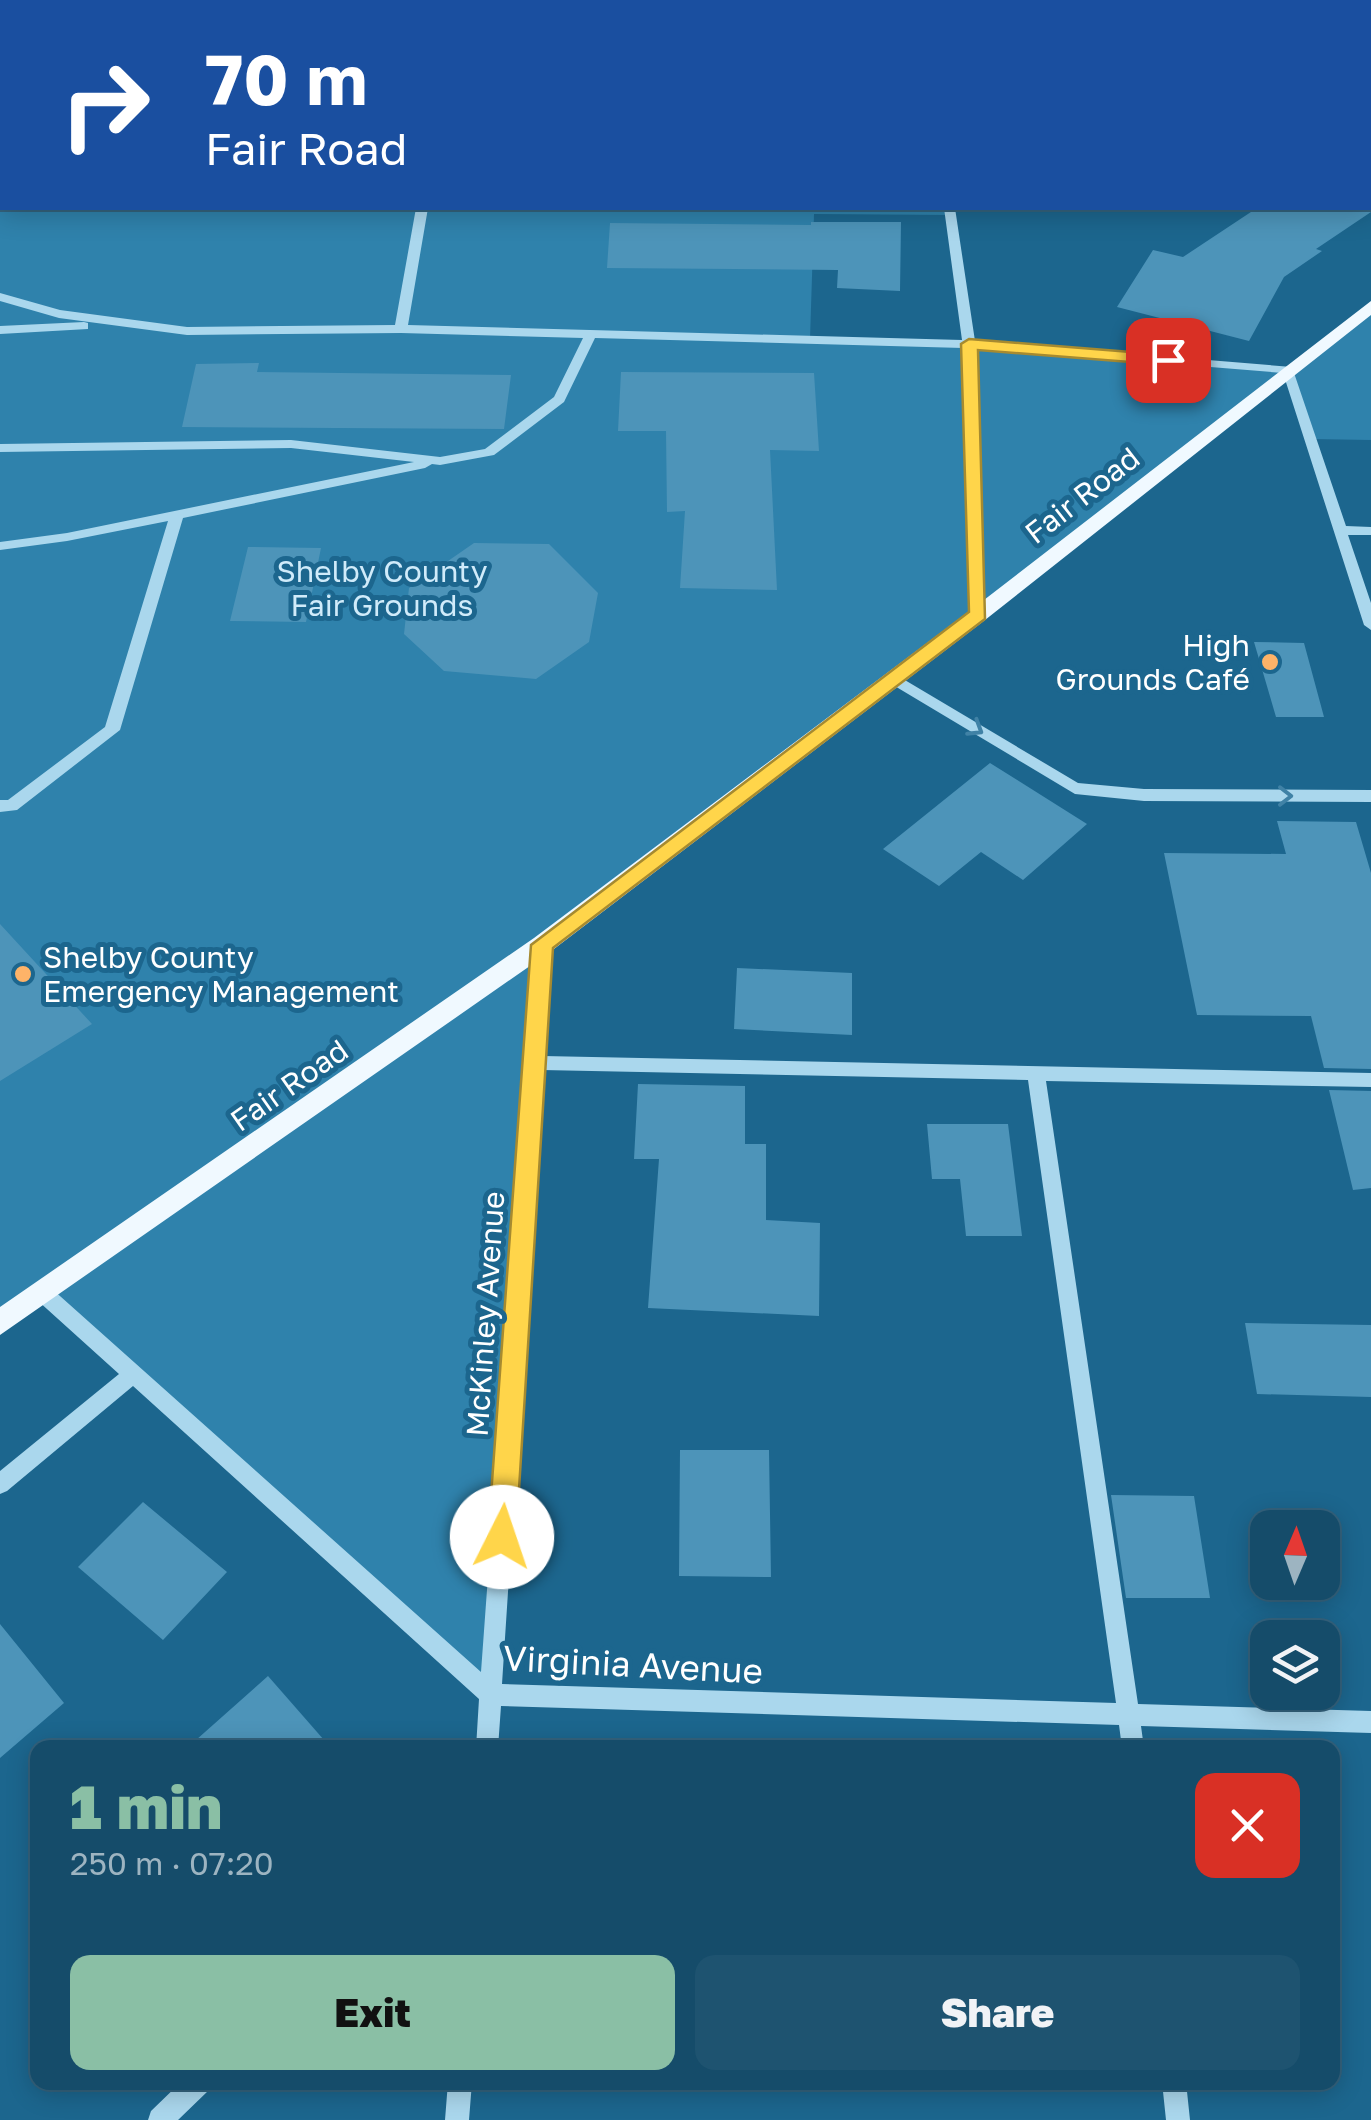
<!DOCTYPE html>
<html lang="en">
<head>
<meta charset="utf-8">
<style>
  :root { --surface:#154c6a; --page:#1e5370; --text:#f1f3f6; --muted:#9db4c1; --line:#34637e; --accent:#8abfa5 }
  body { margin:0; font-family:"Golos Text",sans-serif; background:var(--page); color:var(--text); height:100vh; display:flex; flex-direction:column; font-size:38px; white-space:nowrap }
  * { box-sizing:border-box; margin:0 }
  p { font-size:32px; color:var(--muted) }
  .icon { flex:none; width:55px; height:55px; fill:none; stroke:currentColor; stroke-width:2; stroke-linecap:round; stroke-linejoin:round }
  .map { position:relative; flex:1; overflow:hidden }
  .side { position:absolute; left:30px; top:1740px; width:1310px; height:350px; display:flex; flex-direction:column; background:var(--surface); border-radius:20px; box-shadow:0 5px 25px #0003,0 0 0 2px var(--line) }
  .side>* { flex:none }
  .guide { position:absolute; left:0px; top:0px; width:1372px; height:210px; box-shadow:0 5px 25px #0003,0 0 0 2px var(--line); background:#1a4fa0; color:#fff; overflow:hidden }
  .needle { width:65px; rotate:2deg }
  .buttons { position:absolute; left:1250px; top:1510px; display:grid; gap:20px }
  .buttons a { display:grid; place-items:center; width:90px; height:90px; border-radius:20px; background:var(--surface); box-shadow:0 5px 25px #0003,0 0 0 2px var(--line); font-size:50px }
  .pin { position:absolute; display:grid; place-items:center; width:85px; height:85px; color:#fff; margin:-42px; border-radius:20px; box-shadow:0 5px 15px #0006 }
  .me { position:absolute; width:110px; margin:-55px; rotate:4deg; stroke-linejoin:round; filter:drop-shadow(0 0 8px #0008) }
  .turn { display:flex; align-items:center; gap:35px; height:210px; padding:0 40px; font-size:45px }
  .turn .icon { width:130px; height:130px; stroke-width:2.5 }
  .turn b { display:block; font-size:70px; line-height:85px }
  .round { display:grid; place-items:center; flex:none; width:105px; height:105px; border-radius:20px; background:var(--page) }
  .headline { display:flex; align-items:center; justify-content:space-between; height:170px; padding:0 40px }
  h1 { font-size:60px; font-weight:800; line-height:75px; color:var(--accent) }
  .button { display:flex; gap:20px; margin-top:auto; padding:20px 40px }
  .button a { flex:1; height:115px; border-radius:20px; background:var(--accent); color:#111; font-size:40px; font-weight:800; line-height:115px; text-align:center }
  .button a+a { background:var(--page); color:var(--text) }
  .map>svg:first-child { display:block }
</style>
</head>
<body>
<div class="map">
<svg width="1371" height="2120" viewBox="0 0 1371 2120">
  <rect width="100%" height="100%" fill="#1c668e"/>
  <path fill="#2f82ac" d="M0,0H679L2,2V208H950L951,215L814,214L810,339L969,344L1288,370L1371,306V440L1311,439L1288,371L542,945L491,1694L44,1294L0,1323Z"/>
  <path fill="#4d94b9" d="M1257,208H1371V212L1316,249L1322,251L1284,277L1249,341L1117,307L1153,250L1183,257Z
    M811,222H901L900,291L837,288L838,270L607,268L610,223L811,225Z
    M259,363L257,372L511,375L504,429L182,427L196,364Z
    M621,372L814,373L819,451L770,450L777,590L680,588L685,511L667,512L666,431H618Z
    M474,543L549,544L598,593L589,642L536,679L444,671L404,634L409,588Z
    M248,547L321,548L306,622L230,621Z
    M1254,642L1304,643L1324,717H1276Z
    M990,763L1087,824L1023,880L981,852L939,886L883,849Z
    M1277,821L1356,822L1371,873V1069L1324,1068L1311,1016L1197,1015L1164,853L1286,854Z
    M0,924L92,1024L0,1081Z
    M737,968L852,973V1035L734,1029Z
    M638,1084L745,1086V1144H766V1220L820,1223L819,1316L648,1308L659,1159H634Z
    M1329,1090L1371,1091V1188L1353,1190Z
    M927,1124H1008L1022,1236H966L960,1179H932Z
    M1245,1323L1371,1325V1397L1257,1394Z
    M680,1450H769L771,1577L679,1576Z
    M1111,1495L1194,1496L1210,1598H1126Z
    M143,1502L227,1572L163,1640L78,1567Z
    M0,1624L64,1703L0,1758Z
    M268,1676L331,1748H187Z"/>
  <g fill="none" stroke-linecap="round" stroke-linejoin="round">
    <path fill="#aad7ed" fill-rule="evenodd" d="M426,0H438L439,2H428Z
      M919,0H929L930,2H920Z
      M0,104H2V110H0Z
      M416,208H428L408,325L962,340L944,208H955L975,341L1292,367L1346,526L1371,527V535H1348L1371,603V630L1364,625L1283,373L975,348L985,615L978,620L971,615L963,348L595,338L564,402L494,455L440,465L432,464L425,468L183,518L120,730L17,810L0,812V800H8L105,727L168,521L67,541L0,550V542L67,533L414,462L291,448L0,452V444L291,440L440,457L485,449L554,397L583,338L401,333L187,335L59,318L0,301V293L60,310L187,327L395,325Z
      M84,322L88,323V329L0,334V326Z
      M893,673L1078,783L1144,789L1371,790V802L1144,801L1075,794L888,682L886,678Z
      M542,939L550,945L543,1056L1371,1073V1087L1046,1081L1138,1704L1371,1711V1733L1141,1726L1144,1748H1122L1119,1725L501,1706L498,1748H476L479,1699L133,1386L7,1491L0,1494V1471L119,1374L37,1300L34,1294L37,1288L44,1286L51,1288L481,1672L534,945ZM542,1070L1028,1080L1116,1703L502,1684Z
      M181,2082H211L208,2091L178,2120H148L151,2111Z
      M448,2082H472L469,2120H445Z
      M1162,2082H1186L1190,2120H1166Z"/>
    <path fill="#f0f9ff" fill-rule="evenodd" d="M1371,301V315L985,620L550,952L0,1335V1307L534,938L971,610Z"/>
  </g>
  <defs><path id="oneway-chevron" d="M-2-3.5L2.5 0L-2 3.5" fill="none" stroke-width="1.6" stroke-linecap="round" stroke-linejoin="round" transform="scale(2.5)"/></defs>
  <g stroke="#4082a6">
    <use href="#oneway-chevron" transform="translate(976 729) rotate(32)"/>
    <use href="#oneway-chevron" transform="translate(1285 796)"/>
  </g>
  <path fill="#ffd54a" stroke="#a68a30" stroke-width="2.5" d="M969,339L1168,355L1177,360L1168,365L978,350L985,619L553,948L516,1537L512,1546L502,1550L492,1546L488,1537L531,945L969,612L961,344Z"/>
  <g fill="#feb368" stroke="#1c668e" stroke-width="4">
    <circle cx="1270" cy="662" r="10"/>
    <circle cx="23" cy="974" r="10"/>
  </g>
  <g text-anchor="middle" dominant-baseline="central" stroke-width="10" stroke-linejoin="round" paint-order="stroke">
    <g font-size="30" fill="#fff" stroke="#1c668e">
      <text transform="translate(1082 495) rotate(-38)">Fair Road</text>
      <text transform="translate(289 1085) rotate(-35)">Fair Road</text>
      <text transform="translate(485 1314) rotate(-86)">McKinley Avenue</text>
    </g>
    <g font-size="30" fill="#d0ebfa" stroke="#1c668e">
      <text x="382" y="571">Shelby County<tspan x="382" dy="34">Fair Grounds</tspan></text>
    </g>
    <g font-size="30" fill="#fff" stroke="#1c668e" text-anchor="end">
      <text x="1250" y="645">High<tspan x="1250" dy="34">Grounds Café</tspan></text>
      <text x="43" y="957" text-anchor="start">Shelby County<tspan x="43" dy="34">Emergency Management</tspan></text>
    </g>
    <g font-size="35" fill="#fff" stroke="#1c668e">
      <text transform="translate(633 1664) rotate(3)">Virginia Avenue</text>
    </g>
  </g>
</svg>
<div class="buttons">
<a><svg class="needle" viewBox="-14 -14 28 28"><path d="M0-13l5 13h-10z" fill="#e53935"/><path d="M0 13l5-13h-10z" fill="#9db4c1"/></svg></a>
<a><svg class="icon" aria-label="layers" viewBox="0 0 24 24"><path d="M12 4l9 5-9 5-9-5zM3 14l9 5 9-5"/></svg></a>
</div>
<div class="pin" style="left:1168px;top:360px;background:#d93025"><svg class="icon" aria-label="arrive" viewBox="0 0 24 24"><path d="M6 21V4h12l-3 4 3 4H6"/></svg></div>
<svg class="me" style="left:502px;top:1537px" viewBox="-20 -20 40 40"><circle r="19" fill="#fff"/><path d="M0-13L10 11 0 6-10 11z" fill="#ffd54a"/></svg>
<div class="guide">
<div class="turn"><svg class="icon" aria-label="right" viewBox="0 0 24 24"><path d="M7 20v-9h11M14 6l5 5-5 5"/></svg><div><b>70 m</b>Fair Road</div></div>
</div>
<section class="side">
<div class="headline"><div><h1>1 min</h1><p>250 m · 07:20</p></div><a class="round" style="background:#d93025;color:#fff"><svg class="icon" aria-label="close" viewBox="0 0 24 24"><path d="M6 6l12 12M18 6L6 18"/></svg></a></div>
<div class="button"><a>Exit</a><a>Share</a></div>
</section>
</div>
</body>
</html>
